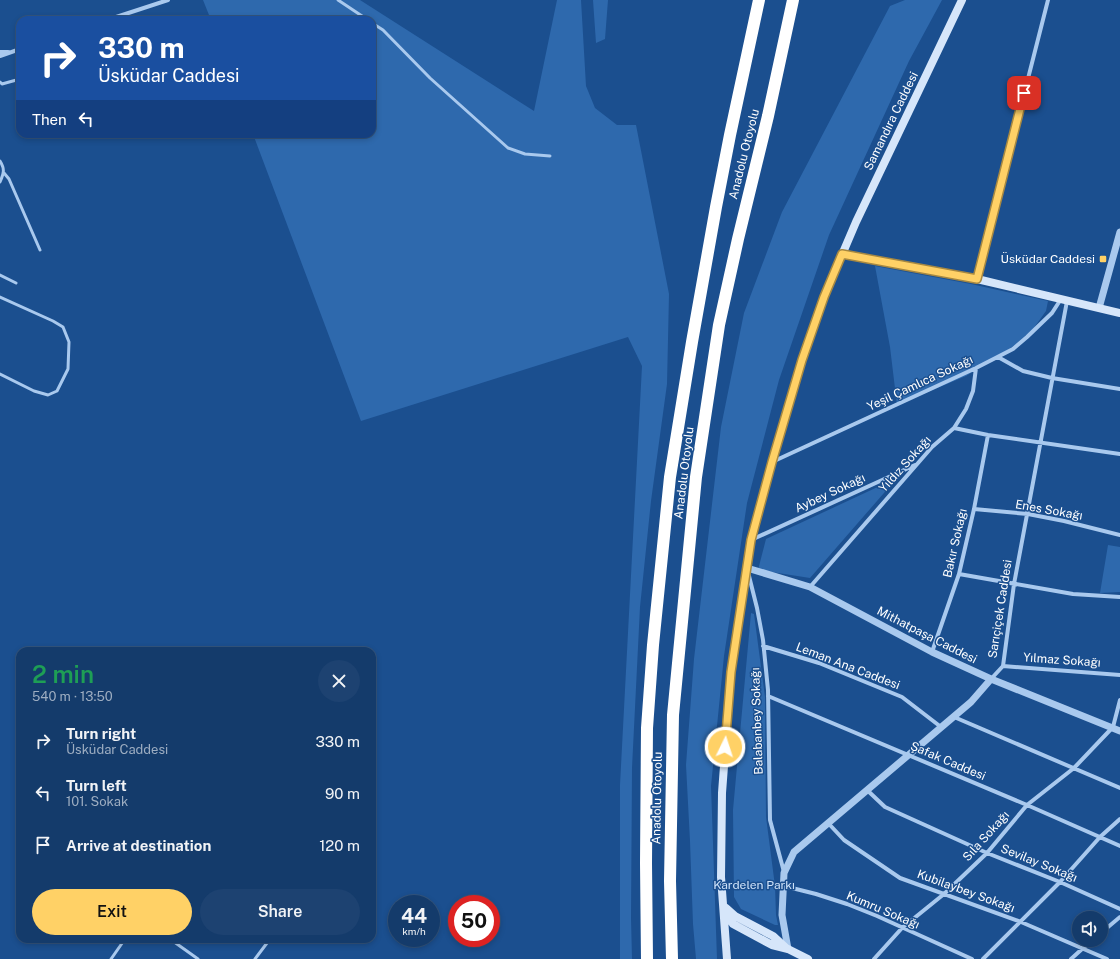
<!DOCTYPE html>
<html lang="en">
<head>
<meta charset="utf-8">
<style>
  :root { --surface:#143b6b; --page:#1d4271; --text:#f1f3f6; --muted:#9dadc1; --line:#33557e; --accent:#ffd166 }
  body { margin:0; font-family:"Public Sans",sans-serif; background:var(--page); color:var(--text); height:100vh; display:flex; flex-direction:column; font-size:15px; white-space:nowrap }
  * { box-sizing:border-box; margin:0 }
  p { font-size:13px; color:var(--muted) }
  .icon { flex:none; width:22px; height:22px; fill:none; stroke:currentColor; stroke-width:2; stroke-linecap:round; stroke-linejoin:round }
  .map { position:relative; flex:1; overflow:hidden }
  .details { position:absolute; left:16px; top:647px; width:360px; height:296px; display:flex; flex-direction:column; background:var(--surface); border-radius:12px; box-shadow:0 2px 6px #0003,0 0 0 1px var(--line) }
  .details>* { flex:none }
  .top-card { position:absolute; left:16px; top:16px; width:360px; height:122px; border-radius:12px; box-shadow:0 2px 6px #0003,0 0 0 1px var(--line); background:#1a4fa0; color:#fff; overflow:hidden }
  .buttons { position:absolute; left:1072px; top:911px; display:grid; gap:8px }
  .buttons a { display:grid; place-items:center; width:36px; height:36px; border-radius:50%; background:var(--surface); box-shadow:0 2px 6px #0003,0 0 0 1px var(--line); font-size:20px }
  .speed { position:absolute; left:388px; top:895px; display:flex; gap:8px; font-size:20px; font-weight:700; text-align:center }
  .speed>* { display:grid; place-content:center; width:52px; height:52px; border-radius:50%; background:var(--surface); box-shadow:0 2px 6px #0003,0 0 0 1px var(--line); line-height:1 }
  .speed small { font-size:10px; font-weight:400 }
  .speed .limit { border:6px solid #d22; background:#fff; color:#111 }
  .pin { position:absolute; display:grid; place-items:center; width:34px; height:34px; color:#fff; margin:-17px; border-radius:8px; box-shadow:0 2px 6px #0006 }
  .me { position:absolute; width:44px; margin:-22px; rotate:4deg; stroke-linejoin:round; filter:drop-shadow(0 0 3px #0008) }
  .turn { display:flex; align-items:center; gap:14px; height:84px; padding:0 16px; font-size:18px }
  .turn .icon { width:52px; height:52px; stroke-width:2.5 }
  .turn b { display:block; font-size:28px; line-height:34px }
  .then { display:flex; align-items:center; height:38px; padding:0 16px; background:#0003; gap:8px; font-size:15px }
  .round { display:grid; place-items:center; flex:none; width:42px; height:42px; border-radius:21px; background:var(--page) }
  .overview { display:flex; align-items:center; justify-content:space-between; height:68px; padding:0 16px }
  h1 { font-size:24px; font-weight:600; line-height:30px; color:#1e9e55 }
  .button { display:flex; gap:8px; margin-top:auto; padding:8px 16px }
  .button a { flex:1; height:46px; border-radius:24px; background:var(--accent); color:#111; font-size:16px; font-weight:600; line-height:46px; text-align:center }
  .button a+a { background:var(--page); color:var(--text) }
  ul { padding:0; list-style:none }
  li { display:flex; align-items:center; gap:12px; height:52px; padding:0 16px }
  li div { flex:1 }
  li b { display:block; font-size:15px }
  li em { font-style:normal }
  .map>svg:first-child { display:block }
</style>
</head>
<body>
<div class="map">
<svg width="1120" height="959" viewBox="0 0 1120 959">
  <rect width="100%" height="100%" fill="#1b4f8f"/>
  <path fill="#2e69ad" d="M203,0H360L534,111L557,0H581L586,86L595,108L617,125H636L669,294L667,384L651,501L640,607L632,768L631,918L632,959H620V785L642,366L628,337L361,421L253,134H372V20H211Z
    M593,0H608L605,39L596,43Z
    M905,0H942L909,61L829,235L779,380L747,503L724,656L711,786L717,959H696L693,924L690,841L686,765L694,659L721,427L744,313L782,212L890,6Z
    M875,266L971,284L1048,301L1046,311L1033,329L1011,348L966,376L897,405L890,347Z
    M897,478L810,578L758,570L766,539Z
    M1108,545L1120,547V592L1100,593Z
    M751,613L754,614L765,697L766,817L775,886L776,915L778,925H775L741,909L734,897L733,810Z"/>
  <g fill="none" stroke-linecap="round" stroke-linejoin="round">
    <path stroke="#a9c9ee" stroke-width="3" d="M338,0L368,20
      M372,23L383,30L430,78L508,148L525,154L550,156
      M0,82L2,84L20,79
      M0,161C5,169 4,173 0,182
      M4,173L9,179L40,250
      M0,275L16,283
      M0,297L53,321L63,327L69,342L68,369L57,391L48,395L34,391L0,374
      M170,939L198,959
      M111,959L125,939
      M255,959L270,939"/>
    <path stroke="#a9c9ee" stroke-width="4" d="M107,20L168,0
      M0,52H8
      M0,56L20,49
      M977,279L1048,0
      M998,357L1023,371L1052,378L1120,389
      M954,428L988,435L1120,454
      M772,462L976,368L1013,349L1027,337L1052,313L1061,299
      M974,509L1028,514L1064,521L1120,535
      M751,540L915,465
      M748,572L757,608L763,640L768,690L770,820L784,872
      M959,574L1073,594L1120,597
      M810,587L932,447L954,428L966,409L973,391L976,368
      M763,646L819,663L902,697L941,727
      M932,652L959,574L974,509L988,435
      M1003,666L1120,675
      M991,679L1003,666L1014,584L1067,301
      M768,696L1027,805L1120,846
      M954,717L1120,788
      M867,790L885,807L987,853L1060,882L1120,909
      M829,824L844,840L900,878L1021,922L1107,959
      M784,886L816,894L847,904L877,916L972,959
      M1101,933L1120,917
      M874,959L902,928L944,894L987,853L1027,805L1074,768L1113,727L1120,700
      M983,959L1060,882L1100,837L1120,819
      M1071,959L1092,940"/>
    <path stroke="#a9c9ee" stroke-width="7" d="M1099,308L1120,232
      M747,568L810,587L932,652L991,679L1120,731
      M788,949L782,915L784,873L794,852L971,702L991,679"/>
    <path stroke="#d6e6fa" stroke-width="8" d="M842,254L977,279L1120,313
      M726,908L735,916L773,936L786,948
      M725,911L727,915L733,924L772,945L788,949L808,959
      M727,959L721,877L722,793L731,672L751,540L772,462L802,360L824,297L856,222L962,0"/>
    <path stroke="#fff" stroke-width="12" d="M647,959L646,863L647,728L653,645L670,477L692,342L716,207L730,135L759,0
      M672,959L670,881L673,715L696,477L719,325L738,239L768,116L793,0"/>
  </g>
  <g fill="none" stroke-linecap="round" stroke-linejoin="round">
    <defs>
      <path id="route" d="M725,747L731,672L751,540L772,462L802,360L824,297L842,254L977,279L1024,93"/>
    </defs>
    <use href="#route" stroke="#a68842" stroke-width="10"/>
    <use href="#route" stroke="#ffd166" stroke-width="7"/>
  </g>
  <rect fill="#ffd166" stroke="#1b4f8f" stroke-width="1.5" x="1099" y="255" width="8" height="8" rx="2"/>
  <g text-anchor="middle" dominant-baseline="central" stroke-width="3" stroke-linejoin="round" paint-order="stroke">
    <g font-size="12" fill="#fff" stroke="#1b4f8f">
      <text transform="translate(891 121) rotate(-64)">Samandıra Caddesi</text>
      <text transform="translate(744 154) rotate(-76)">Anadolu Otoyolu</text>
      <text transform="translate(920 383) rotate(-25)">Yeşil Çamlıca Sokağı</text>
      <text transform="translate(905 464) rotate(-48)">Yıldız Sokağı</text>
      <text transform="translate(684 473) rotate(-83)">Anadolu Otoyolu</text>
      <text transform="translate(830 493) rotate(-25)">Aybey Sokağı</text>
      <text transform="translate(1049 510) rotate(10)">Enes Sokağı</text>
      <text transform="translate(955 543) rotate(-77)">Bakır Sokağı</text>
      <text transform="translate(1000 609) rotate(-81)">Sarıçiçek Caddesi</text>
      <text transform="translate(927 635) rotate(27)">Mithatpaşa Caddesi</text>
      <text transform="translate(1062 660) rotate(4)">Yılmaz Sokağı</text>
      <text transform="translate(848 666) rotate(21)">Leman Ana Caddesi</text>
      <text transform="translate(757 721) rotate(-92)">Balabanbey Sokağı</text>
      <text transform="translate(948 761) rotate(23)">Şafak Caddesi</text>
      <text transform="translate(657 798) rotate(-89)">Anadolu Otoyolu</text>
      <text transform="translate(986 836) rotate(-48)">Sıla Sokağı</text>
      <text transform="translate(1039 863) rotate(22)">Sevilay Sokağı</text>
      <text transform="translate(966 891) rotate(20)">Kubilaybey Sokağı</text>
      <text transform="translate(883 910) rotate(23)">Kumru Sokağı</text>
    </g>
    <g font-size="12" fill="#fff" stroke="#1b4f8f" text-anchor="end">
      <text x="1095" y="259">Üsküdar Caddesi</text>
    </g>
    <g font-size="12" fill="#cfe3fa" stroke="#1b4f8f">
      <text x="754" y="885">Kardelen Parkı</text>
    </g>
  </g>
</svg>
<div class="buttons">
<a><svg class="icon" aria-label="sound" viewBox="0 0 24 24"><path d="M4 9h4l5-4v14l-5-4H4zM17 9q2 3 0 6"/></svg></a>
</div>
<div class="speed"><div>44<small>km/h</small></div><div class="limit">50</div></div>
<div class="pin" style="left:1024px;top:93px;background:#d93025"><svg class="icon" aria-label="arrive" viewBox="0 0 24 24"><path d="M6 21V4h12l-3 4 3 4H6"/></svg></div>
<svg class="me" style="left:725px;top:747px" viewBox="-20 -20 40 40"><circle r="17" fill="#ffd166" stroke="#fff" stroke-width="3"/><path d="M0-11L8 9 0 5-8 9z" fill="#fff"/></svg>
<div class="top-card">
<div class="turn"><svg class="icon" aria-label="right" viewBox="0 0 24 24"><path d="M7 20v-9h11M14 6l5 5-5 5"/></svg><div><b>330 m</b>Üsküdar Caddesi</div></div>
<div class="then">Then<svg class="icon" aria-label="left" viewBox="0 0 24 24"><path d="M17 20v-9H6M10 6l-5 5 5 5"/></svg></div>
</div>
<section class="details">
<div class="overview"><div><h1>2 min</h1><p>540 m · 13:50</p></div><a class="round"><svg class="icon" aria-label="close" viewBox="0 0 24 24"><path d="M6 6l12 12M18 6L6 18"/></svg></a></div>
<ul>
<li><svg class="icon" aria-label="right" viewBox="0 0 24 24"><path d="M7 20v-9h11M14 6l5 5-5 5"/></svg><div><b>Turn right</b><p>Üsküdar Caddesi</p></div><em>330 m</em></li>
<li><svg class="icon" aria-label="left" viewBox="0 0 24 24"><path d="M17 20v-9H6M10 6l-5 5 5 5"/></svg><div><b>Turn left</b><p>101. Sokak</p></div><em>90 m</em></li>
<li><svg class="icon" aria-label="arrive" viewBox="0 0 24 24"><path d="M6 21V4h12l-3 4 3 4H6"/></svg><div><b>Arrive at destination</b></div><em>120 m</em></li>
</ul>
<div class="button"><a>Exit</a><a>Share</a></div>
</section>
</div>
</body>
</html>
